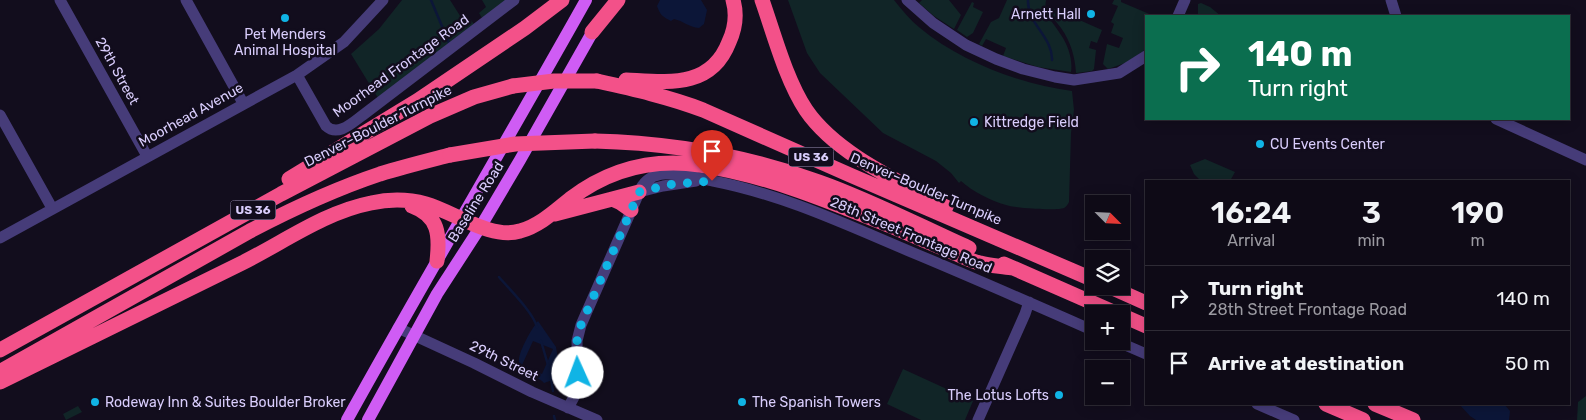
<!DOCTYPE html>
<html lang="en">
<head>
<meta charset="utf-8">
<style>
  :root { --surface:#0e0a16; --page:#17131f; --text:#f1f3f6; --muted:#9b9aa1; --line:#2e2b35 }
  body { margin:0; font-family:Rubik,sans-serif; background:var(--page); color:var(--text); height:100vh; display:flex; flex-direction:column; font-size:19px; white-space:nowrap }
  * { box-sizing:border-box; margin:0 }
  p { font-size:16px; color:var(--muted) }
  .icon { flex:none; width:28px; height:28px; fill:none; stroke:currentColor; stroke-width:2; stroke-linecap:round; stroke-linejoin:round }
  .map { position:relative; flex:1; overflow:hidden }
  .details { position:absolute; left:1145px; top:180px; width:425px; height:225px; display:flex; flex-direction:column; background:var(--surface); border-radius:0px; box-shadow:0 2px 12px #0003,0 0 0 1px var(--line) }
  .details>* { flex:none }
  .guide { position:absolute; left:1145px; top:15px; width:425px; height:105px; border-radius:0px; box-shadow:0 2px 12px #0003,0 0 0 1px var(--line); background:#0b6e4f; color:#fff; overflow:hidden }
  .needle { width:32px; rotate:114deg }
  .buttons { position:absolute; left:1085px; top:195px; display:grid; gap:10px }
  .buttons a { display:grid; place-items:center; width:45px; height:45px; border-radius:0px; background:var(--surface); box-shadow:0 2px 12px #0003,0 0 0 1px var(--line); font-size:25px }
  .pin { position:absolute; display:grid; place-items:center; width:42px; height:42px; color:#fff; margin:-51px -21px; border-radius:50% 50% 50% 0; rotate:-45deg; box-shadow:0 0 5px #0007 }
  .pin .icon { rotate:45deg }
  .me { position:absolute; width:55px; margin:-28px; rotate:358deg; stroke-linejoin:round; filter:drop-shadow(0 0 4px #0008) }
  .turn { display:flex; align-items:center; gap:18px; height:105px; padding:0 20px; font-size:22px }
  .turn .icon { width:65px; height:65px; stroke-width:2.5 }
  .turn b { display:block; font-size:35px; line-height:42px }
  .eta { display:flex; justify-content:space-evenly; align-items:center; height:85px; text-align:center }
  .eta b { font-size:30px; font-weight:600; line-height:35px }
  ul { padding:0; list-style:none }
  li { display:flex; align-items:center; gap:15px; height:65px; padding:0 20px; border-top:1px solid var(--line) }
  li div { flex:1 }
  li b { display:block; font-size:19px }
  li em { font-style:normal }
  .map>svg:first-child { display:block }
</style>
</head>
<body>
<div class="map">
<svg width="1586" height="420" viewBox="0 0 1586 420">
  <rect width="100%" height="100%" fill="#120d1d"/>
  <path fill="#112527" d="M402,0H450L464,22L470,19L474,24L378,98L351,54L379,29Z
    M482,0H508L482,18L479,13L486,7Z
    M788,0H894C902,10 910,20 920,28C961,62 1020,84 1072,91L1074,110L1071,133L1069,202C1068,204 1066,207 1064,208C1057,211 1014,208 1006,205C991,201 972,191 961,181L959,183L951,173L936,161L883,133L820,73L807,53Z
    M922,0H949L961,15L954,29L934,16L919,3Z
    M1007,0H1046C1043,15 1054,23 1061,35C1068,45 1073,60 1071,72L1038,67L1003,56L1006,48L986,39L982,46L979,44L991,22L999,18Z
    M1114,0H1121V2L1154,16H1146V49L1128,62L1108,69L1103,64L1107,44L1119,48L1123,38L1111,33L1114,24L1111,22L1118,6L1112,4Z
    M972,2L974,3L973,7L983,12L973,33L967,37L957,30Z
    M1201,3L1210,7L1221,16H1198V4Z
    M1050,7L1102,30L1097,43L1091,41L1089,48L1096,50L1094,69L1092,71L1076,73C1075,57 1071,42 1061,28C1057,23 1053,18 1050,12L1049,9Z
    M1205,159L1235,172L1230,181H1201L1194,174L1190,165Z
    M903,369L973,401L965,420H921L887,404Z
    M1586,396V420H1577L1578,402Z
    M78,406L82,412L66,420L63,414Z"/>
  <path fill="#0c1638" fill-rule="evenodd" d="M660,0H701L707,10L704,24L699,28C689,27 683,21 674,19L671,21C663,17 660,15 657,6Z
    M538,321L556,347L561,377L544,383C539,377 533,378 527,374C523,371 518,365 519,360C519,351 532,328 538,321ZM533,341L553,349L542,374L522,365Z
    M1459,404H1504L1510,411L1509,420H1476L1470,416Z"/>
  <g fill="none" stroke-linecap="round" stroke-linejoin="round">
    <path stroke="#0c1638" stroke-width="2.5" d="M431,0L449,43
      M1028,0C1027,24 1053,37 1052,60
      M499,277C509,289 533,312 537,327
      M541,341L548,365
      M551,378L553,391
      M554,416L555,420"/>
    <path stroke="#463c79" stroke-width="11" d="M60,0L147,156
      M186,0L243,103
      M907,0L933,23L966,45L996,59L1023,69L1055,77L1074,80L1119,73L1146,56
      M1391,0L1396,16
      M1178,16L1185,0
      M297,75L326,126C338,137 352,123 363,115L514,0
      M0,115L52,208
      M1496,119L1586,160
      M639,192L663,186L696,181
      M0,238L297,75L344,42L383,0
      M398,328L474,363L532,392L597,420
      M1116,341L1146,354
      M1257,404L1294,420
      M568,408L574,397L578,382L577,341L581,325L642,186C657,164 692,177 713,181C785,195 849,226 916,254C976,279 1035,305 1094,331
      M978,420L1025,314L1029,302"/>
    <path stroke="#cf5cf4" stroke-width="12" d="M347,420C425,279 507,141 586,0
      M368,420L437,294L481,226L520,160L597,24"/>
    <path stroke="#f35189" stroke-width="15" d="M762,0C774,34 786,80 806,110C836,154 900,182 946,207
      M592,32L618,0
      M626,80C667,82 711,89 729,42C735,29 737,14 733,0
      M597,81C633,89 669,97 703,110L850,175L1094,280
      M595,141C672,143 747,156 819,182C870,200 920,226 969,248
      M289,179L417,101L525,28L562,0
      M612,199L621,203L631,210
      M412,206C439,216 440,235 437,261
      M555,214L639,192
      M1004,264L1118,314
      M1108,286L1146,303
      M1121,315L1146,326
      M0,350L281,194L430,116L474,97L513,86
      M3,370L250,231C292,209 335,189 380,174C403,167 427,161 450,155
      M0,382C81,342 162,303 242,263C284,242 325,212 371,203C389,199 408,199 426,204C454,212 491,240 520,231C539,226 555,211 570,199C608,170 652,158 700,165C767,175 831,202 893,227C913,236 934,244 954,253C962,256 971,261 980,263C990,266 1002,266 1012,268
      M1326,404L1363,420
      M1375,404L1413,420"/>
    <path stroke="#f35189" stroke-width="15" d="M513,86L554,81H597
      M450,155L515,144L595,141"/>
  </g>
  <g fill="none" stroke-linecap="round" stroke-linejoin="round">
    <path stroke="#10b4e5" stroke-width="9" stroke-dasharray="0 16.2" d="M578,373L577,341L581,325L639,192L673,184L712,181"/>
  </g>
  <g fill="#10b4e5" stroke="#120d1d" stroke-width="2">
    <circle cx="1091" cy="14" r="5"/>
    <circle cx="285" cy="18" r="5"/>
    <circle cx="974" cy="122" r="5"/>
    <circle cx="1260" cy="144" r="5"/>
    <circle cx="1059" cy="395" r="5"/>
    <circle cx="95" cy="402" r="5"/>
    <circle cx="742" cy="402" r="5"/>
  </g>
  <g text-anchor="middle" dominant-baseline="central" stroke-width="5" stroke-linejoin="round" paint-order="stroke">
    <g fill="#120d1d" stroke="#9d93b9" stroke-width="1">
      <rect x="788.5" y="147.5" width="45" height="19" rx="4"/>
      <rect x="230.5" y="200.5" width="45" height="19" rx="4"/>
    </g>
    <g font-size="12" font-weight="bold" fill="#d9cdfc">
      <text x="811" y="157">US 36</text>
      <text x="253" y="210">US 36</text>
    </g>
    <g font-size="14" fill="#d9cdfc" stroke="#120d1d" text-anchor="start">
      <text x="1081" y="14" text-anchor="end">Arnett Hall</text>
      <text x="285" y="34" text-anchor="middle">Pet Menders<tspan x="285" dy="16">Animal Hospital</tspan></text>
      <text x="984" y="122">Kittredge Field</text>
      <text x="1270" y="144">CU Events Center</text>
      <text x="1049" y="395" text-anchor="end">The Lotus Lofts</text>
      <text x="105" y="402">Rodeway Inn &amp; Suites Boulder Broker</text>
      <text x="752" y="402">The Spanish Towers</text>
    </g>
    <g font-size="14" fill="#d9cdfc" stroke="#120d1d">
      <text transform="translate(401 66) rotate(-36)">Moorhead Frontage Road</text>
      <text transform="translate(117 71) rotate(61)">29th Street</text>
      <text transform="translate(191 115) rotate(-29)">Moorhead Avenue</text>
      <text transform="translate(378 126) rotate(-27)">Denver–Boulder Turnpike</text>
      <text transform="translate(926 189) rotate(23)">Denver–Boulder Turnpike</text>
      <text transform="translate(476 202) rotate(-58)">Baseline Road</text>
      <text transform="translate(911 235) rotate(23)">28th Street Frontage Road</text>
      <text transform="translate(504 361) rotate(26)">29th Street</text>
    </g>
  </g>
</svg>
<div class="buttons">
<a><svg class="needle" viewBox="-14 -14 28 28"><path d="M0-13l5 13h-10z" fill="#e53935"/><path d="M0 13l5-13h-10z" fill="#9b9aa1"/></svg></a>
<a><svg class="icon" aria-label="layers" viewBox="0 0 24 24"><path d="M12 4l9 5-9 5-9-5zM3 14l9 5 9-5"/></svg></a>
<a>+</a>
<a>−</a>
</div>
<div class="pin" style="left:712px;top:181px;background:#d93025"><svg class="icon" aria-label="arrive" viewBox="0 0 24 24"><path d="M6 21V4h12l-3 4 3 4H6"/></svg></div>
<svg class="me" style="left:578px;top:373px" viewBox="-20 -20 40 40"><circle r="19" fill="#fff"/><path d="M0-13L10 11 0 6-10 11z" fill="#10b4e5"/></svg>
<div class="guide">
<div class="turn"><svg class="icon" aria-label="right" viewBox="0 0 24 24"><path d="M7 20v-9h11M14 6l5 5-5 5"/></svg><div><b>140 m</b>Turn right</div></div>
</div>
<section class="details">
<div class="eta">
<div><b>16:24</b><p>Arrival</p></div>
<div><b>3</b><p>min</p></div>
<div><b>190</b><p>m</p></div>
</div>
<ul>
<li><svg class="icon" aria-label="right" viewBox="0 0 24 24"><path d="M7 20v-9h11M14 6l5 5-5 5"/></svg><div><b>Turn right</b><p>28th Street Frontage Road</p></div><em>140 m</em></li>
<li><svg class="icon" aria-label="arrive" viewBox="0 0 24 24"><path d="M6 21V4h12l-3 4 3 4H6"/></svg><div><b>Arrive at destination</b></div><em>50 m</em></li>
</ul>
</section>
</div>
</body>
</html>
